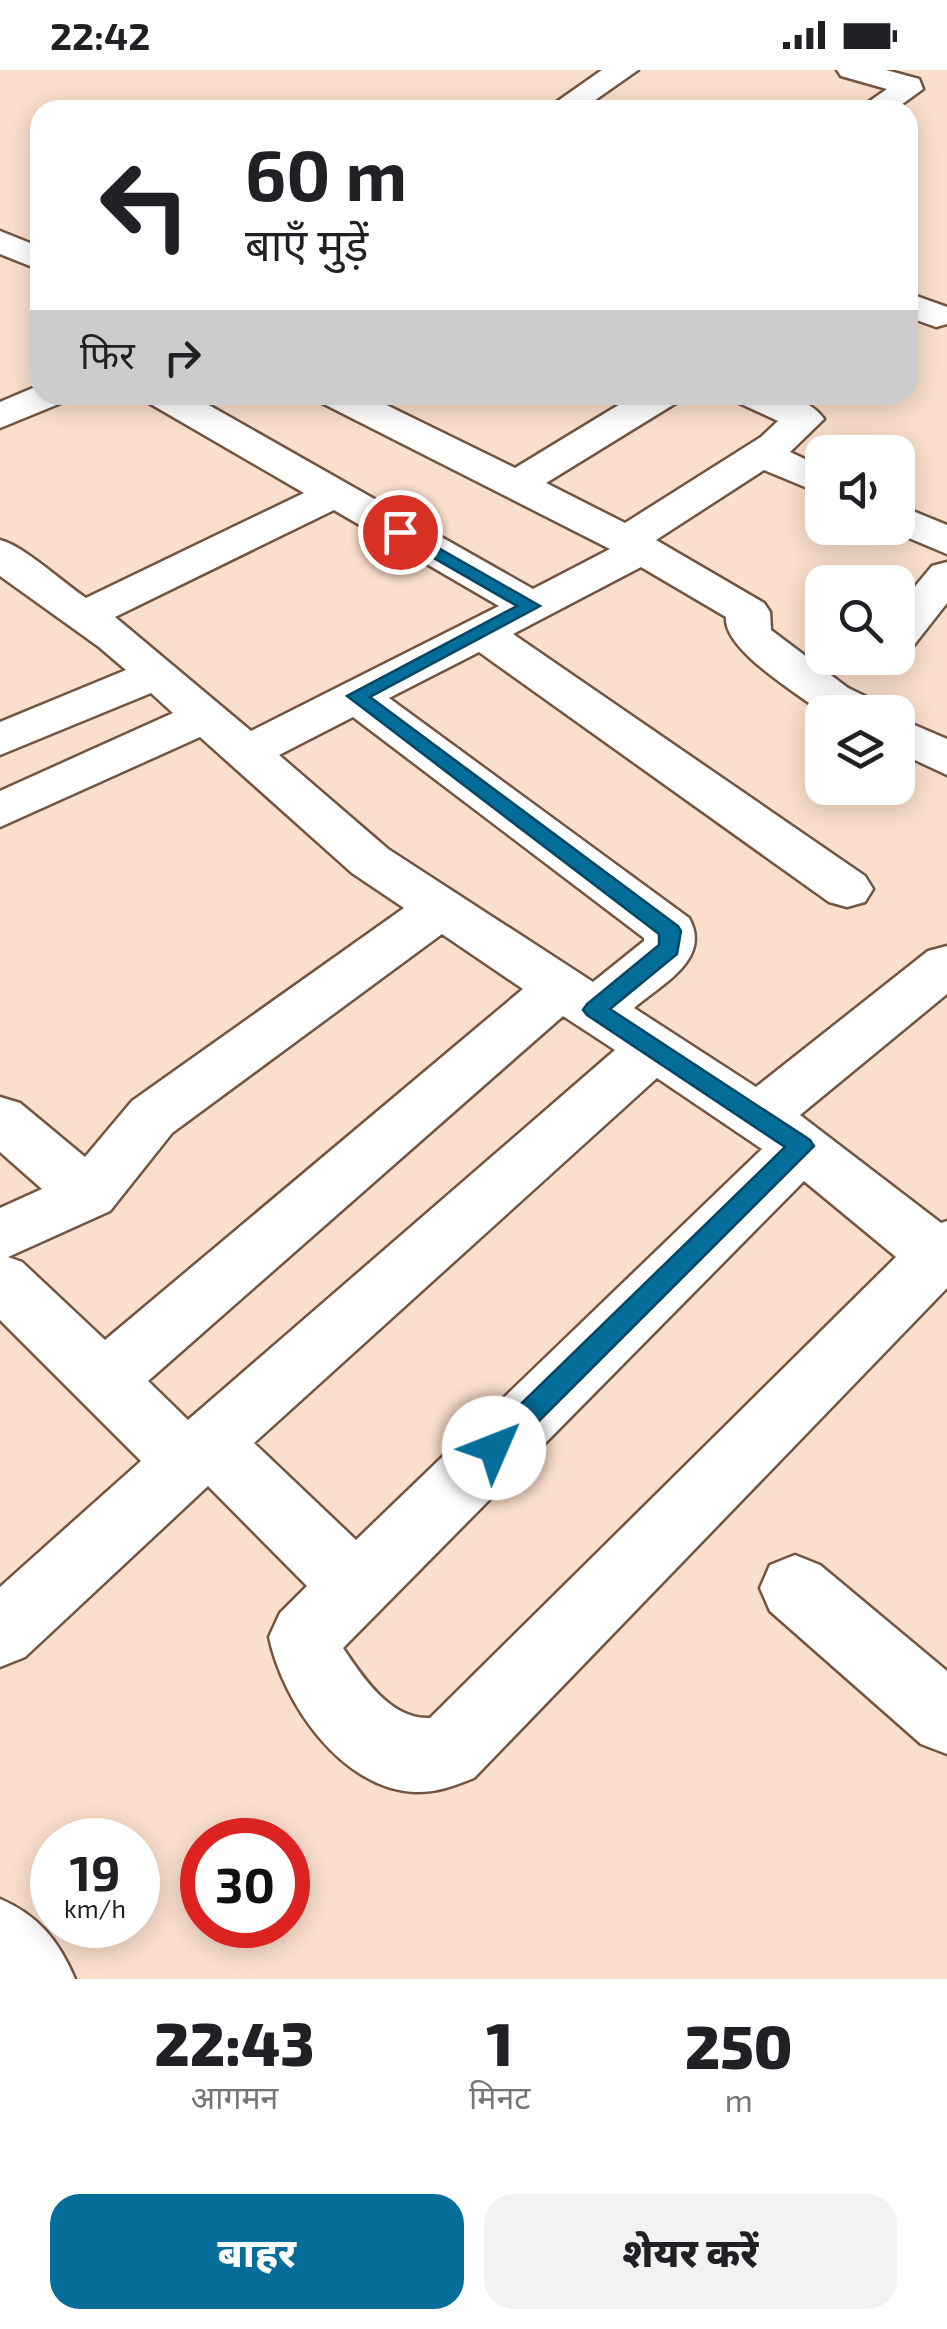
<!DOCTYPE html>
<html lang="hi">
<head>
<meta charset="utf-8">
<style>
  :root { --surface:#fff; --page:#f2f2f2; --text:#202124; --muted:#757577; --accent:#046d9a }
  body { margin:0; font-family:"Exo 2","Noto Sans Devanagari",sans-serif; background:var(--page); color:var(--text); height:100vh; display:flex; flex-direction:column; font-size:38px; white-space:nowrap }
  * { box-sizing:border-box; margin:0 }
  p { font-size:32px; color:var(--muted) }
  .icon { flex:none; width:55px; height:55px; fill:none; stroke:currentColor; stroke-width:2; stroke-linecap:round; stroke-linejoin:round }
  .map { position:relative; height:1909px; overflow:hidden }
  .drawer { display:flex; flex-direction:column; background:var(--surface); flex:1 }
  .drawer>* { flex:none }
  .top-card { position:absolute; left:30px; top:30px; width:888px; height:305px; border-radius:30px; box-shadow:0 5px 25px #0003; background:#fff; color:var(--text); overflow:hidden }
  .tools { position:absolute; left:805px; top:365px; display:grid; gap:20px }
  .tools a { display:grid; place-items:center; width:110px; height:110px; border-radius:20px; background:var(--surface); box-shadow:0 5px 25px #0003; font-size:50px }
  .speed { position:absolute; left:30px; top:1748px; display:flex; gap:20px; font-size:50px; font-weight:700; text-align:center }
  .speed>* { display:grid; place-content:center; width:130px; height:130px; border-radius:50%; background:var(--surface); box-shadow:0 5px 25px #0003; line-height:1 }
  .speed small { font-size:25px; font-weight:400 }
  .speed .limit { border:15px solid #d22; background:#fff; color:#111 }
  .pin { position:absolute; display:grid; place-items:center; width:85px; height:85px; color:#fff; margin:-42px; border:5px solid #fff; border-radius:50%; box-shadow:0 2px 10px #0007 }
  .me { position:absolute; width:110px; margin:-55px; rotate:46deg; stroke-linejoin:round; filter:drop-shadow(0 0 8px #0008) }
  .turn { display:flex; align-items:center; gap:35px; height:210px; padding:0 50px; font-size:45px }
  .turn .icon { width:130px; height:130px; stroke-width:2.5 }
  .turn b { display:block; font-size:70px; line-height:85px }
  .then { display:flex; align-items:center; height:95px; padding:0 50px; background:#0003; gap:20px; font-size:38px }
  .eta { display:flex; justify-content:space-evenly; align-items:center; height:170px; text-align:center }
  .eta b { font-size:60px; font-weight:800; line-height:70px }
  .primary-button { display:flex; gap:20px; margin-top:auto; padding:20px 50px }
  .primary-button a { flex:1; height:115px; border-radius:30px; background:var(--accent); color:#fff; font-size:40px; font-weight:800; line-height:115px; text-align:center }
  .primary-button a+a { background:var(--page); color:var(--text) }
  .status { display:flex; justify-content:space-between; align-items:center; height:70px; padding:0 50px; background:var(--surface); direction:ltr }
  .status svg { height:28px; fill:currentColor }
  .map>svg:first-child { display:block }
</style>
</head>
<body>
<div class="status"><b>22:42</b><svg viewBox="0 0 49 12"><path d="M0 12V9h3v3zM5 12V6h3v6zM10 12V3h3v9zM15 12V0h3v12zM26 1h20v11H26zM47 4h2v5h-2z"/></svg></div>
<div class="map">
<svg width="947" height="1909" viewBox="0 0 947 1909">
  <rect width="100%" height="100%" fill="#fbdfcd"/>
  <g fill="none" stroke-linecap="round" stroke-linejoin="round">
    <defs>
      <path id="minor" d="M602,0H638L581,40H545Z
        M837,0H886L919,9L923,19L894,40H857L887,19L841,6Z
        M0,161L40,177V200L0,184Z
        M908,223L947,237V254L936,257L908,247Z
        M40,315V325H66L61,333L0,358V332Z
        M144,325H191L533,519L610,479L322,333L317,325H366L515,398L635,325H681L676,333L546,413L625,453L761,367L778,351L739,333L734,325C764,325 804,321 824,349L790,382L822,397V424L764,400L656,470L764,533L770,542L771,560L848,618L877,632L883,642H824L816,638C792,620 723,578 726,547L641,497L513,564L865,806L873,819L865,832L847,837L829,832L479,582L389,628L689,848C712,889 662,914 634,938L756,1017L928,881L947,876V924L800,1045L941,1153L947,1151V1218L474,1708C454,1716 436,1723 414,1722C341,1718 283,1633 269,1567L280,1543L307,1516L208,1416L25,1587L0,1597V1517L141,1391L0,1250V1138L42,1119L0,1082V1027L20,1033L85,1087L132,1031L404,838L352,803L200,667L0,757V721L173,643L151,623L0,685V652L126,600L99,577L0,506V470C24,476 62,512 86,528L304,423L149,333ZM334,440L499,536L251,661L115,547ZM353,647L644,868V871L593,912L388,779L279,685ZM442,864L523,919L105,1270L22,1192L8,1187L110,1141L172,1063ZM563,946L615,980L188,1350L148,1311ZM657,1008L762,1079L356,1470L254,1373ZM804,1111L896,1187L430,1648C391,1650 363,1608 343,1578Z
        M898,435L947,455V484L885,458H898Z
        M947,492V533L914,575L898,578V537L932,496Z
        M898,648L947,669V705L898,682Z
        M795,1485L820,1495L947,1601V1684L921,1674L770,1541L760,1518L770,1495Z
        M0,1829C38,1845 59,1871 75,1909H0Z"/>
    </defs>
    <use href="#minor" stroke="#725541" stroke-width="5"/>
    <use href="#minor" fill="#fff" fill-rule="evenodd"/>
  </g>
  <path fill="#046d9a" stroke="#034764" stroke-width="2.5" d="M400,456L540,536L370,627L678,856L681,861L677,884L610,939L810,1070L814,1076L504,1386L494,1390L485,1386L481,1378L485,1369L785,1077L587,945L583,940L587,934L659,875V864L347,626L517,536L394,465L392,462Z"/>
</svg>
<div class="tools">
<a><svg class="icon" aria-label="sound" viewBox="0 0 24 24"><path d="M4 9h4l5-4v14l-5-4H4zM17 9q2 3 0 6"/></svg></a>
<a><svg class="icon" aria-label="search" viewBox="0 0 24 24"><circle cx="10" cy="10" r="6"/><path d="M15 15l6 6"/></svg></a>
<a><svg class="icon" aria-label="layers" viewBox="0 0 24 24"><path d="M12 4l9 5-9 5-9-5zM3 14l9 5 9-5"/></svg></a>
</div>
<div class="speed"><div>19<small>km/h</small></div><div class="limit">30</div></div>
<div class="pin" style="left:400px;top:462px;background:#d93025"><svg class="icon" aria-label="arrive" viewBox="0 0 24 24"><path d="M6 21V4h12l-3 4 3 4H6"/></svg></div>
<svg class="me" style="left:494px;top:1378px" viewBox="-20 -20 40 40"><circle r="19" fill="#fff"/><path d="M0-13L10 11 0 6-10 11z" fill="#046d9a"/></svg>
<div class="top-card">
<div class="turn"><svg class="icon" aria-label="left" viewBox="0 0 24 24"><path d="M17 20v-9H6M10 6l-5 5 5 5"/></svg><div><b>60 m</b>बाएँ मुड़ें</div></div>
<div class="then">फिर<svg class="icon" aria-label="right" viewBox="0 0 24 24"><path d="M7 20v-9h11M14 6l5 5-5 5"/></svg></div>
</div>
</div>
<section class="drawer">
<div class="eta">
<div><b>22:43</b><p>आगमन</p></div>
<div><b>1</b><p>मिनट</p></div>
<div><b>250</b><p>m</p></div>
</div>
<div class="primary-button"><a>बाहर</a><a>शेयर करें</a></div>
</section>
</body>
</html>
